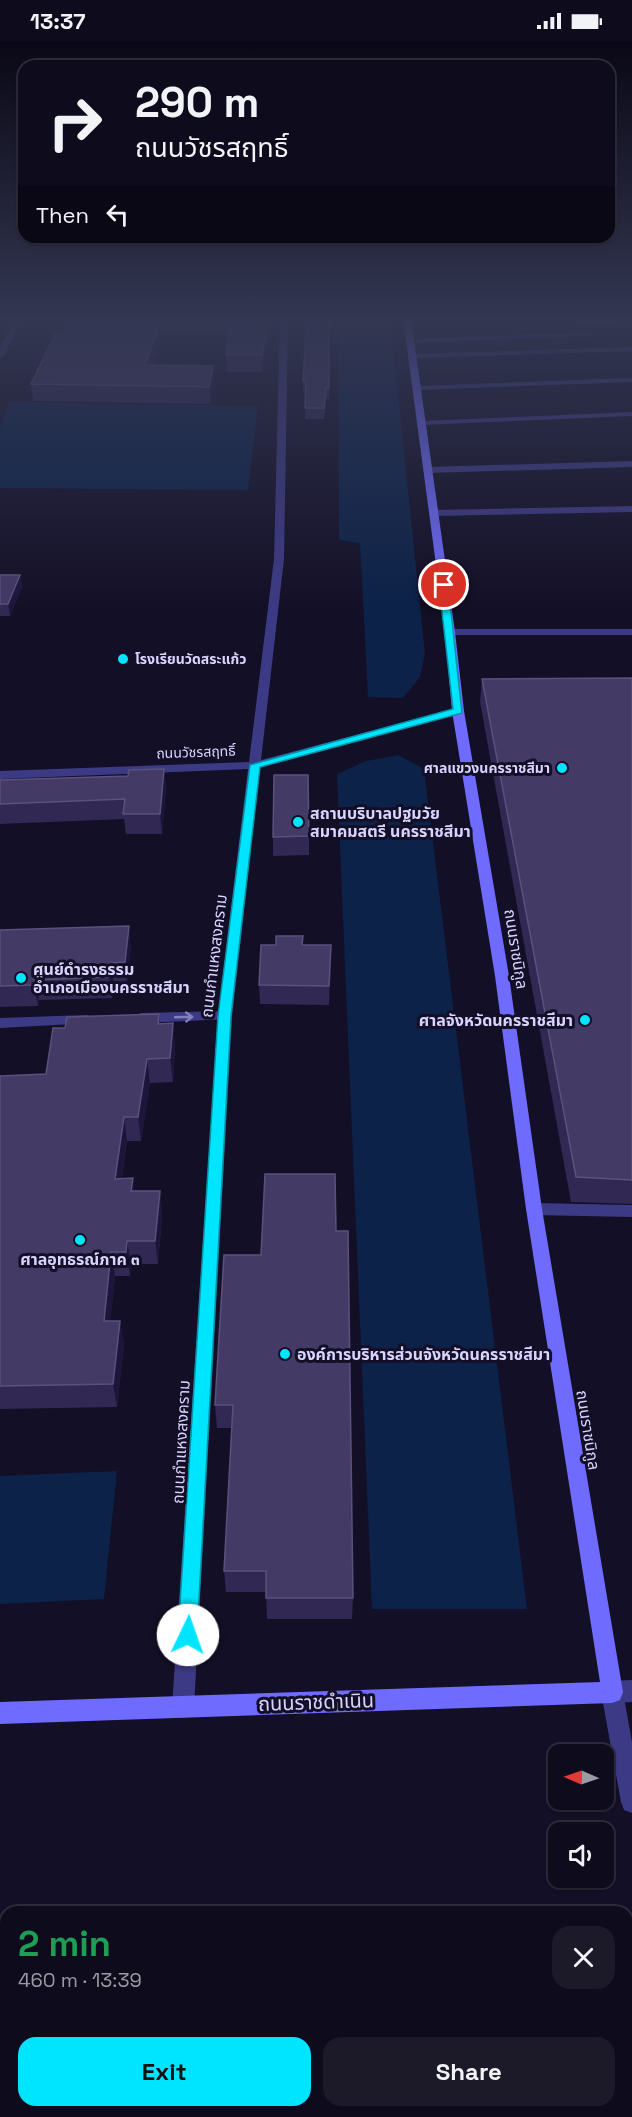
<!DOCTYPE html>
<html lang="en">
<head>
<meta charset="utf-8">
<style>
  :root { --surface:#0e0b1c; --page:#1c1929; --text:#f1f3f6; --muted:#9b9ba3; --line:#2e2b3b; --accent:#00e5ff }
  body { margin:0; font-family:"Space Grotesk","Noto Sans Thai",sans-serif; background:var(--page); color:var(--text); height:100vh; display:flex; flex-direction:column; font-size:22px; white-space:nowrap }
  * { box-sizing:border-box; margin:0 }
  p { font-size:20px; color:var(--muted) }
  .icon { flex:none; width:33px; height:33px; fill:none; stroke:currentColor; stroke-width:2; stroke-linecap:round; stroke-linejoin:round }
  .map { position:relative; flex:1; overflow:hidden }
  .details { position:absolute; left:0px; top:1864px; width:633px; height:212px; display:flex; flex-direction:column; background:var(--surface); border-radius:18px 18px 0 0; box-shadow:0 2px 4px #0004,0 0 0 2px var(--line) }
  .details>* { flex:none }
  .hud { position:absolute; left:18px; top:18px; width:597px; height:183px; border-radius:18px; box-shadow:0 2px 4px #0004,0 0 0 2px var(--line); background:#0e0b1c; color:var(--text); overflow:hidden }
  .needle { width:39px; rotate:272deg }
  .buttons { position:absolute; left:548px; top:1702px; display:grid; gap:12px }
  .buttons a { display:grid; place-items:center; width:66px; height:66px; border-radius:12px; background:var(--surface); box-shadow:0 2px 4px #0004,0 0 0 2px var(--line); font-size:30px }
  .pin { position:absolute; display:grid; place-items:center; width:51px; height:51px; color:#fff; margin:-26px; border:3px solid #fff; border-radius:50%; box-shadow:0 2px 6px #0007 }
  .me { position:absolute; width:66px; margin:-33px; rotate:3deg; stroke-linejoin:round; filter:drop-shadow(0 0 4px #0008) }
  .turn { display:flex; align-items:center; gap:21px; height:126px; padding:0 18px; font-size:27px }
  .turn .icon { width:78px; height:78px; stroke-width:2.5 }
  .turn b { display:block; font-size:42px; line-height:51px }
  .then { display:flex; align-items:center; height:57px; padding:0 18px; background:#0003; gap:12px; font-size:22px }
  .round { display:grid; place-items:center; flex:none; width:63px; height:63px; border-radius:18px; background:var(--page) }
  .head { display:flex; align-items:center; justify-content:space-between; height:102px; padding:0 18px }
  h1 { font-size:36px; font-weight:800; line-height:45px; color:#1e9e55 }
  .action { display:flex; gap:12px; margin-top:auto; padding:12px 18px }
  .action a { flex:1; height:69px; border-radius:18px; background:var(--accent); color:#111; font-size:24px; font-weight:800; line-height:69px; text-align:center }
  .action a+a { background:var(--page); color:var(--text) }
  .status { display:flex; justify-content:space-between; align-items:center; height:42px; padding:0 30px; background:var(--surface); direction:ltr }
  .status svg { height:16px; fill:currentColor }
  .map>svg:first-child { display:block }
</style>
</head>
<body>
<div class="status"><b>13:37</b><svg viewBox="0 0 49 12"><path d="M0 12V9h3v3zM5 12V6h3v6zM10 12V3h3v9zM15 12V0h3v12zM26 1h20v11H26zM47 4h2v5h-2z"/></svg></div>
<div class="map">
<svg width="632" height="2075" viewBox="0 0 632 2075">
  <rect width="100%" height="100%" fill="#130f26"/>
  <path fill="#0c2248" d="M338,276H390L425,612L420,635L403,656L368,655L360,501L339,498Z
    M9,360L258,364L248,448L0,446V386Z
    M398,713L424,727L527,1567H372L337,732L366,719Z
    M117,1429L104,1557L0,1562V1434Z"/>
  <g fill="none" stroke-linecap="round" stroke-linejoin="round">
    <path fill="#3d3a85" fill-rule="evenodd" d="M591,290L594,294L411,301L407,299L411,297Z
      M632,305V309L412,316L408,314L412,312Z
      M632,336V340L417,348L413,346L417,344Z
      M632,370V374L421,383L417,381L421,379Z
      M632,419V425L428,431L424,428L428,425Z
      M632,464V470L434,474L429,471L434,468Z
      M632,587V593H450L445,590L450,587Z
      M225,969L230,971L232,974L230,977L141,981L134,976L141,971Z
      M87,973L92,975L94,978L92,981L0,986V976Z
      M534,1161L632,1163V1175L534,1173L528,1171L526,1167L528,1163Z
      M612,1639L620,1642L623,1650L632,1700V1771L624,1768L621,1760L601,1650L604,1642Z"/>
    <path fill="#3d3a85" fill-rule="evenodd" d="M14,276H22L4,314L0,316V306Z
      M280,276H288L284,517L261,718L458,666L464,669L462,671L260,725L232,974L194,1665L191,1673L183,1676L175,1673L172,1665L218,974L248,727L0,737V729L249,720L274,517Z
      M632,1638V1660L612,1661L604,1658L601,1650L604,1642L612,1639Z"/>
    <path fill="#6f6bff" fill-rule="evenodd" d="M403,276H411L455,590L464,669L509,934L542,1167L623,1650L620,1658L612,1661L0,1682V1660L600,1640L526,1167L495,934L452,669L445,590Z"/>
  </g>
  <path fill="#312854" d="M71,276H270L271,282L262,330H227L226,313L228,292L163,291L153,323L213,324L214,341L210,362L33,359L31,342L64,292Z
    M329,276V357H326L324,377H305L306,350H303V339Z
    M574,276H632V285L573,281Z
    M0,533H20L22,545L10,574H0Z
    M632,636V1162L571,1160L480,660L482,637Z
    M164,727L166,746L162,792H126L124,777L0,782V738L128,734Z
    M309,794V813L273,814V795Z
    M0,888L131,904L127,941H114L112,956L39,958L38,964L0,965Z
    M303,903L331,923L329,963L260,962L259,943Z
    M159,972L160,982L173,981L175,1006L173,1040L150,1041L141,1099H127L122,1137L134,1149H160L162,1173L158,1222H131L130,1234H115L110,1279H120L124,1303L117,1365L0,1367V1034L46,1032L65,986Z
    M336,1189L353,1556L352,1577H267L266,1550H226L224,1529L232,1386H217L215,1363L261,1213Z
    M580,2070H627L632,2075H581Z"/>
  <path fill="#1d163a" d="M162,276L163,291L147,340L145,323Z
    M269,276H270L271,282L262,330V313Z
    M213,324L214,341L210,362L209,345Z
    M20,533L22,545L10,574L8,562Z
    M164,727L166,746L162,792L160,772Z
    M129,884L131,904L127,941L125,920Z
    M331,903V923L329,963V944Z
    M111,921L114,941L112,956L109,935Z
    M35,938L39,958L38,964L34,943Z
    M173,981L175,1006L173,1040L170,1016Z
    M147,1017L150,1041L141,1099L138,1075Z
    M124,1075L127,1099L119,1161L115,1137Z
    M133,1136L136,1161L131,1149Z
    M160,1149L162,1173L158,1222L155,1199Z
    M127,1199L131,1222L130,1234L126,1210Z
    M111,1210L115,1234L108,1303L104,1279Z
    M120,1279L124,1303L117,1365L113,1342Z"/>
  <path fill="#433a66" stroke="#5a527e" stroke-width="1.5" d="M71,276H162L145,323L213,324L209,345L31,342L55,292H64Z
    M230,276H269L262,313H226Z
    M307,276H329V346H326L324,366H305L306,339H303Z
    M0,533H20L8,562H0Z
    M632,636V1138L576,1135L482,637Z
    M164,727L160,772H123L125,757L0,762V738L128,734L129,728Z
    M274,733H308L309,794L273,795Z
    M129,884L125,920L111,921L109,935L35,938L34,943L0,944V888Z
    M276,894H303L302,903H331L329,944L259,943L261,903H276Z
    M159,972L158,982L173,981L170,1016L147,1017L138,1075H124L115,1137L133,1136L131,1149H160L155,1199H127L126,1210H111L104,1279H120L113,1342L0,1344V1034L46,1032L53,986H65L67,975Z
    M265,1132H335L336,1189H348L353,1556H266V1529H224L233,1363H215L224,1213H261Z
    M557,1869V1870H508Z
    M627,2012H632V2075H588L587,2070H627Z"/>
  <defs><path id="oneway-shaft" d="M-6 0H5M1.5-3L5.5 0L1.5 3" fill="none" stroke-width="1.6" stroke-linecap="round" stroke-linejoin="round" transform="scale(1.5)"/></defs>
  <use stroke="#837fbc" href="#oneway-shaft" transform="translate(184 975) rotate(-2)"/>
  <linearGradient id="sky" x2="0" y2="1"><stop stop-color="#0a0815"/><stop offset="0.49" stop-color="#333752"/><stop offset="1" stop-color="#333752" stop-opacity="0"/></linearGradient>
  <rect width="632" height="566" fill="url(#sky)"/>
  <path fill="#00e5ff" stroke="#0095a6" stroke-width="1.5" d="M444,540L448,543L462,671L260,725L231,974L197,1593L194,1600L188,1603L181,1600L178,1593L218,974L250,723L453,667L439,543Z"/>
  <g fill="#00e5ff" stroke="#130f26" stroke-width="2">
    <circle cx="123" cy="617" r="6"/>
    <circle cx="562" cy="726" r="6"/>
    <circle cx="298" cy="780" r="6"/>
    <circle cx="21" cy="936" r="6"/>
    <circle cx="585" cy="978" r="6"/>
    <circle cx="80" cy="1198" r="6"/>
    <circle cx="285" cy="1312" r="6"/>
  </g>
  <g text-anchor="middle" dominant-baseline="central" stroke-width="6" stroke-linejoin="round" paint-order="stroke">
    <g font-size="14" font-weight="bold" fill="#d9d4ff" stroke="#130f26" text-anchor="start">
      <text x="135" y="617">โรงเรียนวัดสระแก้ว</text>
      <text x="550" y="726" text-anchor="end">ศาลแขวงนครราชสีมา</text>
    </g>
    <g font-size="14" fill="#d9d4ff" stroke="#130f26">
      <text transform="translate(196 710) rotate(-2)">ถนนวัชรสฤทธิ์</text>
    </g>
    <g font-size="16" font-weight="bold" fill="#d9d4ff" stroke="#130f26" text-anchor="start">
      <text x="310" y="771">สถานบริบาลปฐมวัย<tspan x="310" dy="18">สมาคมสตรี นครราชสีมา</tspan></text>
      <text x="33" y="927">ศูนย์ดำรงธรรม<tspan x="33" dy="18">อำเภอเมืองนครราชสีมา</tspan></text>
      <text x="573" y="978" text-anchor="end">ศาลจังหวัดนครราชสีมา</text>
      <text x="80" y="1217" text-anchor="middle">ศาลอุทธรณ์ภาค ๓</text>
      <text x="297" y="1312">องค์การบริหารส่วนจังหวัดนครราชสีมา</text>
    </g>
    <g font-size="16" fill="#d9d4ff" stroke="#130f26">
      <text transform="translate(516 907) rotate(81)">ถนนราชนิกูล</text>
      <text transform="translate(214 914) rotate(-83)">ถนนกำแหงสงคราม</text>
      <text transform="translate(588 1388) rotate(81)">ถนนราชนิกูล</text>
      <text transform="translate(181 1400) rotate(-87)">ถนนกำแหงสงคราม</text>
    </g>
    <g font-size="20" fill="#d9d4ff" stroke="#130f26">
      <text transform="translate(316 1660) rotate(-2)">ถนนราชดำเนิน</text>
    </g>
  </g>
</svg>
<div class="buttons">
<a><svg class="needle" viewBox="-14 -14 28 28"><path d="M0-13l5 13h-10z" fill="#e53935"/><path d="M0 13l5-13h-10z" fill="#9b9ba3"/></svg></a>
<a><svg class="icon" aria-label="sound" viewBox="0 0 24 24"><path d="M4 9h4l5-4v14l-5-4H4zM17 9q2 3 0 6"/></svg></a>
</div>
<div class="pin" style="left:444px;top:543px;background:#d93025"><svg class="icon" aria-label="arrive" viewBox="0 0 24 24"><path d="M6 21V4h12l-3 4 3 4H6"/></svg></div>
<svg class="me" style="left:188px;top:1593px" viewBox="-20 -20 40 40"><circle r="19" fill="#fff"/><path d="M0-13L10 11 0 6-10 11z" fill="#00e5ff"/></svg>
<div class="hud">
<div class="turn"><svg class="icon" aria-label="right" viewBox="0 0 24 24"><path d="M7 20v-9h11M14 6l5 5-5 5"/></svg><div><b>290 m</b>ถนนวัชรสฤทธิ์</div></div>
<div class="then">Then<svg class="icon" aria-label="left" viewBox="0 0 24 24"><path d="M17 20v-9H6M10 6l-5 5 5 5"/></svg></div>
</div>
<section class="details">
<div class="head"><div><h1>2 min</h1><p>460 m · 13:39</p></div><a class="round"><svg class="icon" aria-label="close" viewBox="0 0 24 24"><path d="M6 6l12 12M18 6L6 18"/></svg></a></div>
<div class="action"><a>Exit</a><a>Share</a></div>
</section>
</div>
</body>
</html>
